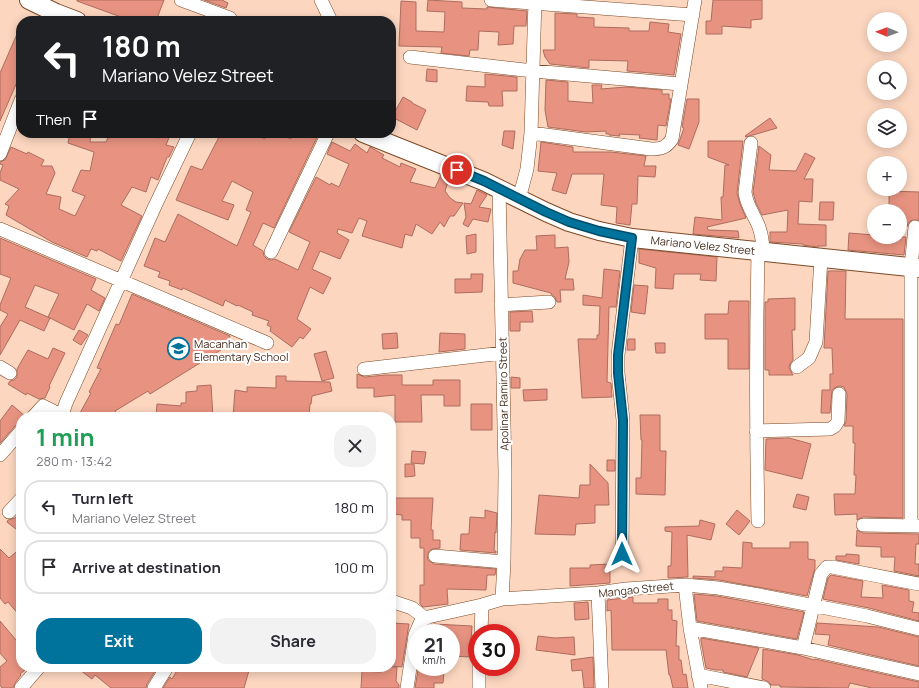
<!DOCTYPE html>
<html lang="en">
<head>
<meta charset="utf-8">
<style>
  :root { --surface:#fff; --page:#f2f2f3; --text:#2b2b33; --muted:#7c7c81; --line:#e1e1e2; --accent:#00739d }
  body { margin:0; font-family:Manrope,sans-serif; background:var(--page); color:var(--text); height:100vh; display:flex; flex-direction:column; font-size:15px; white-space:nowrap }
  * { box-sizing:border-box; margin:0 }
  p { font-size:13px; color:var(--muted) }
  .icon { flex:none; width:22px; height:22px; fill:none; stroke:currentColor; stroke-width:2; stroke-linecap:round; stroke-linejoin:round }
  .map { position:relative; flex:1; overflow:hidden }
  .details { position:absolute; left:16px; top:412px; width:380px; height:260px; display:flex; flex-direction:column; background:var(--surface); border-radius:16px; box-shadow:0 2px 10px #0003 }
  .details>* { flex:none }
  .hud { position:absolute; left:16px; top:16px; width:380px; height:122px; border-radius:16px; box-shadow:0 2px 10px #0003; background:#202124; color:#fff; overflow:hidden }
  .needle { width:26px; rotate:271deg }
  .fabs { position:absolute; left:867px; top:12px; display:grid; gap:8px }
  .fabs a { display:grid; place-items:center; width:40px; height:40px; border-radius:50%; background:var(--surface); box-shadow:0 2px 10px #0003; font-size:20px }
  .speed { position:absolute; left:408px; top:624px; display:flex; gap:8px; font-size:20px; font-weight:700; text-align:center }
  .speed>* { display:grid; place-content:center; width:52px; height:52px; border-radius:50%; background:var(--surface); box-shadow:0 2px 10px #0003; line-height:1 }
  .speed small { font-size:10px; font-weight:400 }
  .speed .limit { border:6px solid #d22; background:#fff; color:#111 }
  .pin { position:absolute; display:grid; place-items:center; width:34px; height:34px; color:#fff; margin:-17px; border:2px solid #fff; border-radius:50%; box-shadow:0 1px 4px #0007 }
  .me { position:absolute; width:44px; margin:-22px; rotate:0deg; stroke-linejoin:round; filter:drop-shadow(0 0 3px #0008) }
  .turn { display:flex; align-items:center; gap:14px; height:84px; padding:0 20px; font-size:18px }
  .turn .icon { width:52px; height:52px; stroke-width:2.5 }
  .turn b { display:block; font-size:28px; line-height:34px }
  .then { display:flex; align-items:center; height:38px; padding:0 20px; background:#0003; gap:8px; font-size:15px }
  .round { display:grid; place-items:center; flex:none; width:42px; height:42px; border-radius:16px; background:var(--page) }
  .summary { display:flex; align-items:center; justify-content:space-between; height:68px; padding:0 20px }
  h1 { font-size:24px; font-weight:700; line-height:30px; color:#1e9e55 }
  .cta { display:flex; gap:8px; margin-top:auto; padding:8px 20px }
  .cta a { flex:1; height:46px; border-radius:16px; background:var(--accent); color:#fff; font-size:16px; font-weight:700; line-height:46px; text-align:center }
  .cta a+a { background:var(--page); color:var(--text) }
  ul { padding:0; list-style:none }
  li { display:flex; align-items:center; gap:12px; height:54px; margin:0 8px 6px; padding:0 12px; border:2px solid var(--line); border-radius:16px }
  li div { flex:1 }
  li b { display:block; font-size:15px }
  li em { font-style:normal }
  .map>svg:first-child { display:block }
</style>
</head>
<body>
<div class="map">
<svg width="919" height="688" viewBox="0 0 919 688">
  <rect width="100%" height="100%" fill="#fcd6bf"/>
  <path fill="#e89381" stroke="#ae6c5e" d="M77,0H164L156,21H132L77,1Z
    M204,0H222L228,3L226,8Z
    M428,0L462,2V8L487,9V7L527,11L526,26H514L513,44L498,45L499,32L479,31L478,50H470L469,56L441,53L442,47L399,46L401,1L416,2V31L444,32L445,12L427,11Z
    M713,0H762V19L751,20V28L722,26V34H706V21H711Z
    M555,13L577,14V17L594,18V27L629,28V31H649L650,22L669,24L668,32L681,34L674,75L627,71L628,61L589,60V68L550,64L545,57L543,50H555Z
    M21,25V73L0,121V73Z
    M427,69L437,70V82L426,81Z
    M485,74L517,77V91H502L503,106H489L488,102L466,101L467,86L485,87Z
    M546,80L568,82V101L593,103L592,85H602L601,89L626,87L662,90V94H669V99H671L666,126L658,125L657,140L639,138L640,135L619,134L620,136L609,135V134H606V131L586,132L548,127L545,110Z
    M403,97L412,102V103L426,110L417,130L392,117Z
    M687,99H699V122L689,149L678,145L684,128L682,127Z
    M770,118L777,128L746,137L745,136Z
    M504,131H515L513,149L502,145Z
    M70,133H91L90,142H106L110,133H142L159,138L161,133H171L166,145L174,147L169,157H167L158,180L151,177L146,192L132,187L121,205L142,216L121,261L98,249L97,251L91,249L87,257L52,242L6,215L9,206L5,204L19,189L0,180V173L3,165L0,164V162L5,160L11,147L27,154L28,152L44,160L41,166H52L55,173L46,194L61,197L59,209L75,216L85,196L72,191L81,170L90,171L94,152L68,143Z
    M221,133H252L265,139L267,133H276L291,139L293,133L307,138L309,133H319L274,228L263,223L253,245L263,251L264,256L267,259L271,260L275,259L298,270L310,242L289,232L316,177L330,185L331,183L339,187L349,164L327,154L332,142L350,151L355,144L367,153L370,147L384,155L382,158L400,167L401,163L416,169L410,182L435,188L441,175L449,179L445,191L450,198L456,202L463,203L454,216H450L444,227L440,222L432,234L416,224L412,236L405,234L402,248L362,236L367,221L359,218L352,233L338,229L337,233L349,240L340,259L320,251L312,269L331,278L323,294L310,287L297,319L311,329L303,339L300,337L292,347L270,331L271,327L267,325L269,321L252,315L253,312L238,305L237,306L225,300L223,306L183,288L182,290L169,285L170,281L158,277L160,272L144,266L155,238L165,242L178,214L237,246L251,212L246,210L253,192L232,181L222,201L234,205L228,220L176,200L191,166L202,170Z
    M708,141H743L737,193L740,204L746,218L707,227L708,230L738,231L739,238L693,234L695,217L722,220L721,197H723L725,165H729L708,157Z
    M541,142L573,147V152H611L646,156L644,166H656L655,177L638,176L637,204H632L630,225L616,223L617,207L601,205L604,174H572L566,194L552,190L557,173L538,171Z
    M759,146L771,155L769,170L796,171L805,153L815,158L804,179H813L812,202L799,201L798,224L826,225V246H818V247L803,245V244L770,242V232H787L788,210L762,215L756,203L753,192Z
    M477,190L487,195L479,207L491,209L488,222L473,219L468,227L463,224L466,217L464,203L471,204Z
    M889,191L919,192V220H912L908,223L907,227H900V211H889Z
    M820,202H834L833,220H819Z
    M849,233L874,235V237H906L904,255L848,250Z
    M476,234V252L467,254L466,236Z
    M555,235V248L568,247L569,262L565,279H573L574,290H560L561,302H557L555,297L551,294V293L513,283V271H518L520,259L525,250H537L536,236Z
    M0,238L96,279L91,290L105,298L99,311L87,304L74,330L48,317L59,294L35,285L25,307L50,318L44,331L20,320L0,355V327L8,314L0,310V305L11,278L0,274Z
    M639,249L717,257L716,281L700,280L701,274H674L673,289L655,288L656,268L639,263Z
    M604,269L620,271L616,307H609L607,382L611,383L612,397L582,398L578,339H597V335H599L600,306L583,305V295L602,298Z
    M828,271H846L845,319H903V518L863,517L857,520V514L835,515L834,494H855L856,475H854L855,443H853V426H844L846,421L847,394L844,387L840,386L836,387L832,390L830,413H821L822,390H830V374H833L832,348H824Z
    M471,274H483L482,292L455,293V279H471Z
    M634,285L648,286L645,314L631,312Z
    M132,294L230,336L224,348L150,394L148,391L115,411L119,417H86L80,413L91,393L89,392L101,369L97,368L116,324L119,325Z
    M795,298V330H792L793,360L790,364L789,368L793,375H769V370H765V302H768V299Z
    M729,301H749V369H728V339H705V314H728Z
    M532,311L533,322H520V331H510V312Z
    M79,330L88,335L81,345L73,340Z
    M397,333L398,348L383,349L382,334Z
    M440,333L465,334V349L439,352Z
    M628,339H635V350H627Z
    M655,343H665V353H656Z
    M53,348L65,353L49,386L50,387L45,398L39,399L27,393L26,395L8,384L10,381L14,380L17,377V369L28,350L48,359Z
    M326,351L334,378L322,381L314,354Z
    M357,374L365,377L385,375H402V385H433V380H460V406H444V395H421L422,422H395V395L374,397V388H357Z
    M276,376H286V381L330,382L332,391L312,396L311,404H310L309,417H233L235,390L247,392V387L276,388Z
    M511,377L520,378V388H511Z
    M211,385L213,417H156L157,404L181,406V403H186V392L197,391V386Z
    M547,389V400L524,401L523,390Z
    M471,404H492V430H471Z
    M12,405L25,416L21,417V421L19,423L15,426L0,443V421Z
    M640,415H660V451H666L665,495L636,494V478H641L642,440H641Z
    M789,438L811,444L802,479L765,470L766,439Z
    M412,451L426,452L424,464L411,463Z
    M607,460H615V471H607Z
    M405,464H414L415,476L405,477Z
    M590,464L608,483L609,505H595V523L576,524L575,535L535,534L539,495L579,498L580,485H590Z
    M797,494L809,497L806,510L793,507Z
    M391,498H433L431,530H433V540H440V548L432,549L429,551L427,555L428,560L434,564L496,569L495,575H487L486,590L447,589L448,604L423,607L420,604V585H424V548H420V538H411V520H402V515L391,514Z
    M485,510L497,513L496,533L495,532L494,551H496V553L460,550L461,534H469L470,517L485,518Z
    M737,510L750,521L739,535L726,524Z
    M21,511V533L7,522L8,520L15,518Z
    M700,520L715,524L711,540L687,535L688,577L668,578V566H671L672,532L665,531V527L699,526Z
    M857,530L863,533L919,534V544H916L915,564H919V576L894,571L895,557H881V547L856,546Z
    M743,542L752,543V548H790V542H808V559L815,560V568L807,596L719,580L693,578V576L715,577V571H723V567L742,568Z
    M21,548V617L8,602L5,604L0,598V549L9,558Z
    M846,554L859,555V564L836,560V556H846Z
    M610,564V583L570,586V568H590V565Z
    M831,575L863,581L861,597L883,598L882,585L909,590V601L914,602L912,612L919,613V621L869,608L823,599L828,578Z
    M694,594L717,596L804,612L797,639L697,621Z
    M633,597V603H658V599H668V610H672V620L677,621L676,646H679V660H681L683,675L686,674L688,688H673L670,675H669L666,650H612L611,610L607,611V600Z
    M588,602L589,619L575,620L574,603Z
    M0,621L21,646V667L25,670L20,674L21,675L15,683L13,688H2L0,685V667L7,661L0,653Z
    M391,623L409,624L402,667L391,666Z
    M817,623L878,627L919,637V666L828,645L830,635L815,634Z
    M434,624L472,626L470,657L451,656V633H427V627Z
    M538,636L555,638L574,637L575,655L536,650Z
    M701,638L759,648L747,677L723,672V670H716L706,668L701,641Z
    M763,649L798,655L814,660L815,659L919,682V688H872L850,683L848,688L780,687V685H771L769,682L762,679Z
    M593,657L594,688H584L582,670L572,671L571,660Z
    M76,667H155L157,668L147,684L146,688H111L95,675L92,679Z
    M179,667H250L244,688H163L170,677L172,679Z
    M382,667H397L396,681L399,685V688H361L362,671L381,672Z
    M418,670L444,672L443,683H434V688H415Z"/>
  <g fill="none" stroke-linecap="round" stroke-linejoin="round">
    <defs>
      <path id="street" d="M181,0L230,18
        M321,0L331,21
        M491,0L693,15
        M410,57L533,71L680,84
        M531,133L651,149C661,149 666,148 672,139L695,0
        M751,143L745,192C746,205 755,216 759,227C762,236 763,244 763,252
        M0,154L21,100
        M499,188L505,473L504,562L502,599
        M519,199L527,169L531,133L535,0
        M0,229L267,343
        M271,252L328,133
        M501,305L549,302
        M0,367L10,373
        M797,367L809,358L816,342L821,258
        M364,369L503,353
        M62,415L66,403L155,206L190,133
        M33,417L43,406L65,417
        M756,431L830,429L835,426L838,421L839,394
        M0,455L21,431
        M9,512L21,499
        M758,521C756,431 756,342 758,252
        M863,525L919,526
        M911,526V267L915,227
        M622,554L623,420L618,373V355L632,238
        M435,556L504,562
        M685,585L690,628L701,688
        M598,593L602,688
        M391,601L412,608L425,618
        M690,628L803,648L919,674
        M481,633L482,605
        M803,648L821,574L827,567H832L919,584
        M698,675L764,688
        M21,688L39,667
        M154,688L167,667
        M407,688L415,635L421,621L428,617L482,605L502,599L598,593L626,589L685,585L718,588L759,595L867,616L919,629
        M479,688V667"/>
      <path id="secondary" d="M29,0L56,13L77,21
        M363,133L483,181L546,212L569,222L599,231L632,238L919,268"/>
    </defs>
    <use href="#street" stroke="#7e4925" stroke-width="14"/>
    <use href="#secondary" stroke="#7e4925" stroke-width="20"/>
    <use href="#street" stroke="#fff" stroke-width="13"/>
    <use href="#secondary" stroke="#fff" stroke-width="18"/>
  </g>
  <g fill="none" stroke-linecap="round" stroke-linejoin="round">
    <defs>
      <path id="route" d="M457,170L484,181L546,212L569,222L599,231L632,238L618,355V373L623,420L622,554"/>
    </defs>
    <use href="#route" stroke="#004b66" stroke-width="10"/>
    <use href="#route" stroke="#00739d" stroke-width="7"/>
  </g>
  <defs>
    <symbol id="school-ring" viewBox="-11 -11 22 22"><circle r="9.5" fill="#fff" stroke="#00739d" stroke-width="1.5"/><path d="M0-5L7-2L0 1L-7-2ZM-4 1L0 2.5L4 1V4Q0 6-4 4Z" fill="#00739d"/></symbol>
  </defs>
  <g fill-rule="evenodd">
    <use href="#school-ring" x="166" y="336" width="25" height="25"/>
  </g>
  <g text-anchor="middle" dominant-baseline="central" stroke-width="4" stroke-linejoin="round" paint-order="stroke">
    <g font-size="11" fill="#472e1f" stroke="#fff">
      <text transform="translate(703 245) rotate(6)">Mariano Velez Street</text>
      <text transform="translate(503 394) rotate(-91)">Apolinar Ramiro Street</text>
      <text transform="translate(636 589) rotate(-6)">Mangao Street</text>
    </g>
    <g font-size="11" fill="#472e1f" stroke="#fff" text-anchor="start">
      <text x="194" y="343">Macanhan<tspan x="194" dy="13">Elementary School</tspan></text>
    </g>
  </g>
</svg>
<div class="fabs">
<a><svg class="needle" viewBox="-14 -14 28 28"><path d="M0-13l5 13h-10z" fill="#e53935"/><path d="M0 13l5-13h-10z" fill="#7c7c81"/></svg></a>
<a><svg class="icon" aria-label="search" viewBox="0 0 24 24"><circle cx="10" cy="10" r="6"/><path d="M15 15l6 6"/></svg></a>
<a><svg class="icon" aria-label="layers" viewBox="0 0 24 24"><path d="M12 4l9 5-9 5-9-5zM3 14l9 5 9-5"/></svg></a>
<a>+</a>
<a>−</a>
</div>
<div class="speed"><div>21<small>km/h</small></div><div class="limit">30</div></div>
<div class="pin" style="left:457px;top:170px;background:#d93025"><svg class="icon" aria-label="arrive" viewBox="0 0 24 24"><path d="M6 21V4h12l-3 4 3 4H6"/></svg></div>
<svg class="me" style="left:622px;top:554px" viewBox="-20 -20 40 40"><path d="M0-17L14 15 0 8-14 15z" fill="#00739d" stroke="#fff" stroke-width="4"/></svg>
<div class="hud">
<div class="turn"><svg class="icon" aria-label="left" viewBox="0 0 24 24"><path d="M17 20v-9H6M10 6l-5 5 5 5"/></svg><div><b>180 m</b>Mariano Velez Street</div></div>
<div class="then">Then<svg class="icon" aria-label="arrive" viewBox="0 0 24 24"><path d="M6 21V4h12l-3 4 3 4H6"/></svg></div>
</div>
<section class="details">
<div class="summary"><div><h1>1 min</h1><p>280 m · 13:42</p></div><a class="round"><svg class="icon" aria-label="close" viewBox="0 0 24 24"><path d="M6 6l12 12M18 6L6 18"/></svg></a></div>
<ul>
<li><svg class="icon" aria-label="left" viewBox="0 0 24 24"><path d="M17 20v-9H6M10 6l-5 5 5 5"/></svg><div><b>Turn left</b><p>Mariano Velez Street</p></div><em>180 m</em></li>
<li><svg class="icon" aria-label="arrive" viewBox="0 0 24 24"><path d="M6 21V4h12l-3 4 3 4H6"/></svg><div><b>Arrive at destination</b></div><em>100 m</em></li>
</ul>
<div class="cta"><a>Exit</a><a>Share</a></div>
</section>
</div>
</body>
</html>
